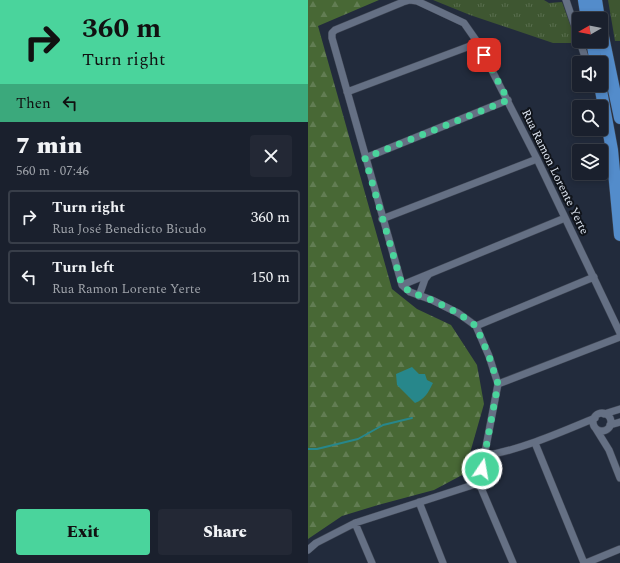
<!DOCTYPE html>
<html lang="en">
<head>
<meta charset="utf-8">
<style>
  :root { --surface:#1a202d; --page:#232835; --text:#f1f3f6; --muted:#9fa3aa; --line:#383e49; --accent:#4ad49c }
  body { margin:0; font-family:Spectral,serif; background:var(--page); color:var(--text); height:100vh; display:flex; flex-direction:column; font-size:15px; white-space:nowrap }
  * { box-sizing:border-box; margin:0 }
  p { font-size:13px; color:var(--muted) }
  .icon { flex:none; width:22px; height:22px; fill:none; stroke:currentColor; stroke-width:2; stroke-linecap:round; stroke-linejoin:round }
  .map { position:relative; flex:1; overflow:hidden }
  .side { display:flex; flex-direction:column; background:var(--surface); width:308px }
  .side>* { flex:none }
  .guide { background:#4ad49c; color:#111; overflow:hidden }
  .needle { width:26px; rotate:261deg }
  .fabs { position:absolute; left:264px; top:12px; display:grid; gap:8px }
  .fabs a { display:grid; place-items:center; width:36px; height:36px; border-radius:4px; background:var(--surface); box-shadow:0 2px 6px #0003,0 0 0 1px var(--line); font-size:20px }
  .pin { position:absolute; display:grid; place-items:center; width:34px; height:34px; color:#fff; margin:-17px; border-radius:8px; box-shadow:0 2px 6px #0006 }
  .me { position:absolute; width:44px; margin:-22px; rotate:12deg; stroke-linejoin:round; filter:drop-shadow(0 0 3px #0008) }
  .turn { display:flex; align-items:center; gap:14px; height:84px; padding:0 16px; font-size:18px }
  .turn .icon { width:52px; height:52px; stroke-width:2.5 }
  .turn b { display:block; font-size:28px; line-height:34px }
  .then { display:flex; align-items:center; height:38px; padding:0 16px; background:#0003; gap:8px; font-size:15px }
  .round { display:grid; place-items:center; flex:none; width:42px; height:42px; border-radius:4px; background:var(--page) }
  .head { display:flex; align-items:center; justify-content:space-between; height:68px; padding:0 16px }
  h1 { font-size:24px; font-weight:800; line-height:30px }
  .primary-button { display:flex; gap:8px; margin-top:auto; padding:8px 16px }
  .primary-button a { flex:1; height:46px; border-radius:4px; background:var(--accent); color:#111; font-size:16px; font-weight:800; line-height:46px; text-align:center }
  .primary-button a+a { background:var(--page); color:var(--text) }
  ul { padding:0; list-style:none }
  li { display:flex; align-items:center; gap:12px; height:54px; margin:0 8px 6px; padding:0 8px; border:2px solid var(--line); border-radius:4px }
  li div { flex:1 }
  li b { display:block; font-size:15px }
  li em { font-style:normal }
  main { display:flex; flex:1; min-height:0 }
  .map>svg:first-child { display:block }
</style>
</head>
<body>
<main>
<section class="side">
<div class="guide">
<div class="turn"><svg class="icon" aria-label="right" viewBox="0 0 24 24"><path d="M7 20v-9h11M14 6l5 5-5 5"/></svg><div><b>360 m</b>Turn right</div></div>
<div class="then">Then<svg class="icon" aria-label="left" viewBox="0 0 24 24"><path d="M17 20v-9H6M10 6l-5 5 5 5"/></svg></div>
</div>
<div class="head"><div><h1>7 min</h1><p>560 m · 07:46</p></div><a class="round"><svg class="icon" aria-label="close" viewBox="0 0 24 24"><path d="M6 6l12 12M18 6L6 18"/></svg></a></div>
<ul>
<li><svg class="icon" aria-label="right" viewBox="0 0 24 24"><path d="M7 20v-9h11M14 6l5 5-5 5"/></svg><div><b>Turn right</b><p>Rua José Benedicto Bicudo</p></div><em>360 m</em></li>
<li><svg class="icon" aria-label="left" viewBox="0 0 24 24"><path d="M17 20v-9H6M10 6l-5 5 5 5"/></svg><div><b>Turn left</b><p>Rua Ramon Lorente Yerte</p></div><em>150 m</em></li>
</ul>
<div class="primary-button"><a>Exit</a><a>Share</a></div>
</section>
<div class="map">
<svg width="312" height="563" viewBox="0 0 312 563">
  <defs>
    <pattern id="grass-tufts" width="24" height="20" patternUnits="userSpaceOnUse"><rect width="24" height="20" fill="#3e5631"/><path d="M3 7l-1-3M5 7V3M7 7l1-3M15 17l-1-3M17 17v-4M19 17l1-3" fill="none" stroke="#596e4f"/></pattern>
    <pattern id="forest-firs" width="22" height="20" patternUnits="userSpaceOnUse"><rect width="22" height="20" fill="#486835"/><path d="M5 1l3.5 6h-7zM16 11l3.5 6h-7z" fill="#627d53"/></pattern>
  </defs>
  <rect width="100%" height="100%" fill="#222b3c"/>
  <path fill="url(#grass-tufts)" d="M125,0H236L241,3L254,2L269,43H245L162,15Z
    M300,0H312V41H307Z"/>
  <path fill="url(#forest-firs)" d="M0,0H71L10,26L84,289L109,309L143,325L169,365L176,404L156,474L126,490L70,505L34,516L0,539Z"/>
  <path fill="#27878b" d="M104,367L111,374H117L119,380L125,383C120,393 117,399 107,403L89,385L88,374Z"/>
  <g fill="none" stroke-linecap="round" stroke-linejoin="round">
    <path stroke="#27878b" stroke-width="2" d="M0,449H9L50,439L75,425L104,418"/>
    <defs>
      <path id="street" d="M258,0L279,63
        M39,92L170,43
        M57,158L200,100
        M74,219L229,159
        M94,285L257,218
        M111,296L117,279L121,274
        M168,326L286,277
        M190,384L312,337
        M285 422a9 9 0 1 1 18 0a9 9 0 1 1-18 0Z
        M296,414L312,409
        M302,425L312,422
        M288,429L301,450L312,478
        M227,443L276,563
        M176,456C215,449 251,433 287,418
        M171,483L190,384L181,356L168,326L150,313L124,300L102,292L94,285L24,38V33L27,30L95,2L102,0L109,1L156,23L170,43L229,159L312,333
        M171,483L205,563
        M111,502L135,563
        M47,523L64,563
        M0,550L8,543L47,523L171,483
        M278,563L312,549"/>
      <path id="primary" d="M276,0L279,19
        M288,0L291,19
        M293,27L312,118
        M284,41L288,63
        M292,85L304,150L312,235"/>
    </defs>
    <use href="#street" stroke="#3e4553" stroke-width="8"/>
    <use href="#primary" stroke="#3e4553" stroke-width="13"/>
    <use href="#street" stroke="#657084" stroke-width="7"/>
    <use href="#primary" stroke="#538ccb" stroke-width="12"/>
  </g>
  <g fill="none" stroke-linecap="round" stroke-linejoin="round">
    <path stroke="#4ad49c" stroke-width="7" stroke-dasharray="0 12.6" d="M174,469L190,384L181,356L168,326L150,313L124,300L102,292L94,285L57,158L200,100L176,55"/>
  </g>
  <g text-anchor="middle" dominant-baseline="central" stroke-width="4" stroke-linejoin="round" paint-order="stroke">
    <g font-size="12" fill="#dbe2ed" stroke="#10141b">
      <text transform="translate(247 172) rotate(64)">Rua Ramon Lorente Yerte</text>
    </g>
  </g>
</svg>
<div class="fabs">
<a><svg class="needle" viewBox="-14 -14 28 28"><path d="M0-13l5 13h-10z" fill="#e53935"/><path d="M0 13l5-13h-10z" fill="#9fa3aa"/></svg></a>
<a><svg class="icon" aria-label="sound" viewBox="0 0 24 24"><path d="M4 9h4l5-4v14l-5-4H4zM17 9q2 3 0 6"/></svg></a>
<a><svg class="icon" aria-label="search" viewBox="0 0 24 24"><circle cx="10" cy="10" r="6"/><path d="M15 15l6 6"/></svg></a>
<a><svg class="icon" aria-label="layers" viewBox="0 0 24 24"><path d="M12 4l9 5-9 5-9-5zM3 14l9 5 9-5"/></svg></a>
</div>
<div class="pin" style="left:176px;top:55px;background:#d93025"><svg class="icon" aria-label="arrive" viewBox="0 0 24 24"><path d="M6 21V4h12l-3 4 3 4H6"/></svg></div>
<svg class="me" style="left:174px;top:469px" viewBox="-20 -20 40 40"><circle r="17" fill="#4ad49c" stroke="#fff" stroke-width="3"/><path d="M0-11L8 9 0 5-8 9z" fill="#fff"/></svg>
</div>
</main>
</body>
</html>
